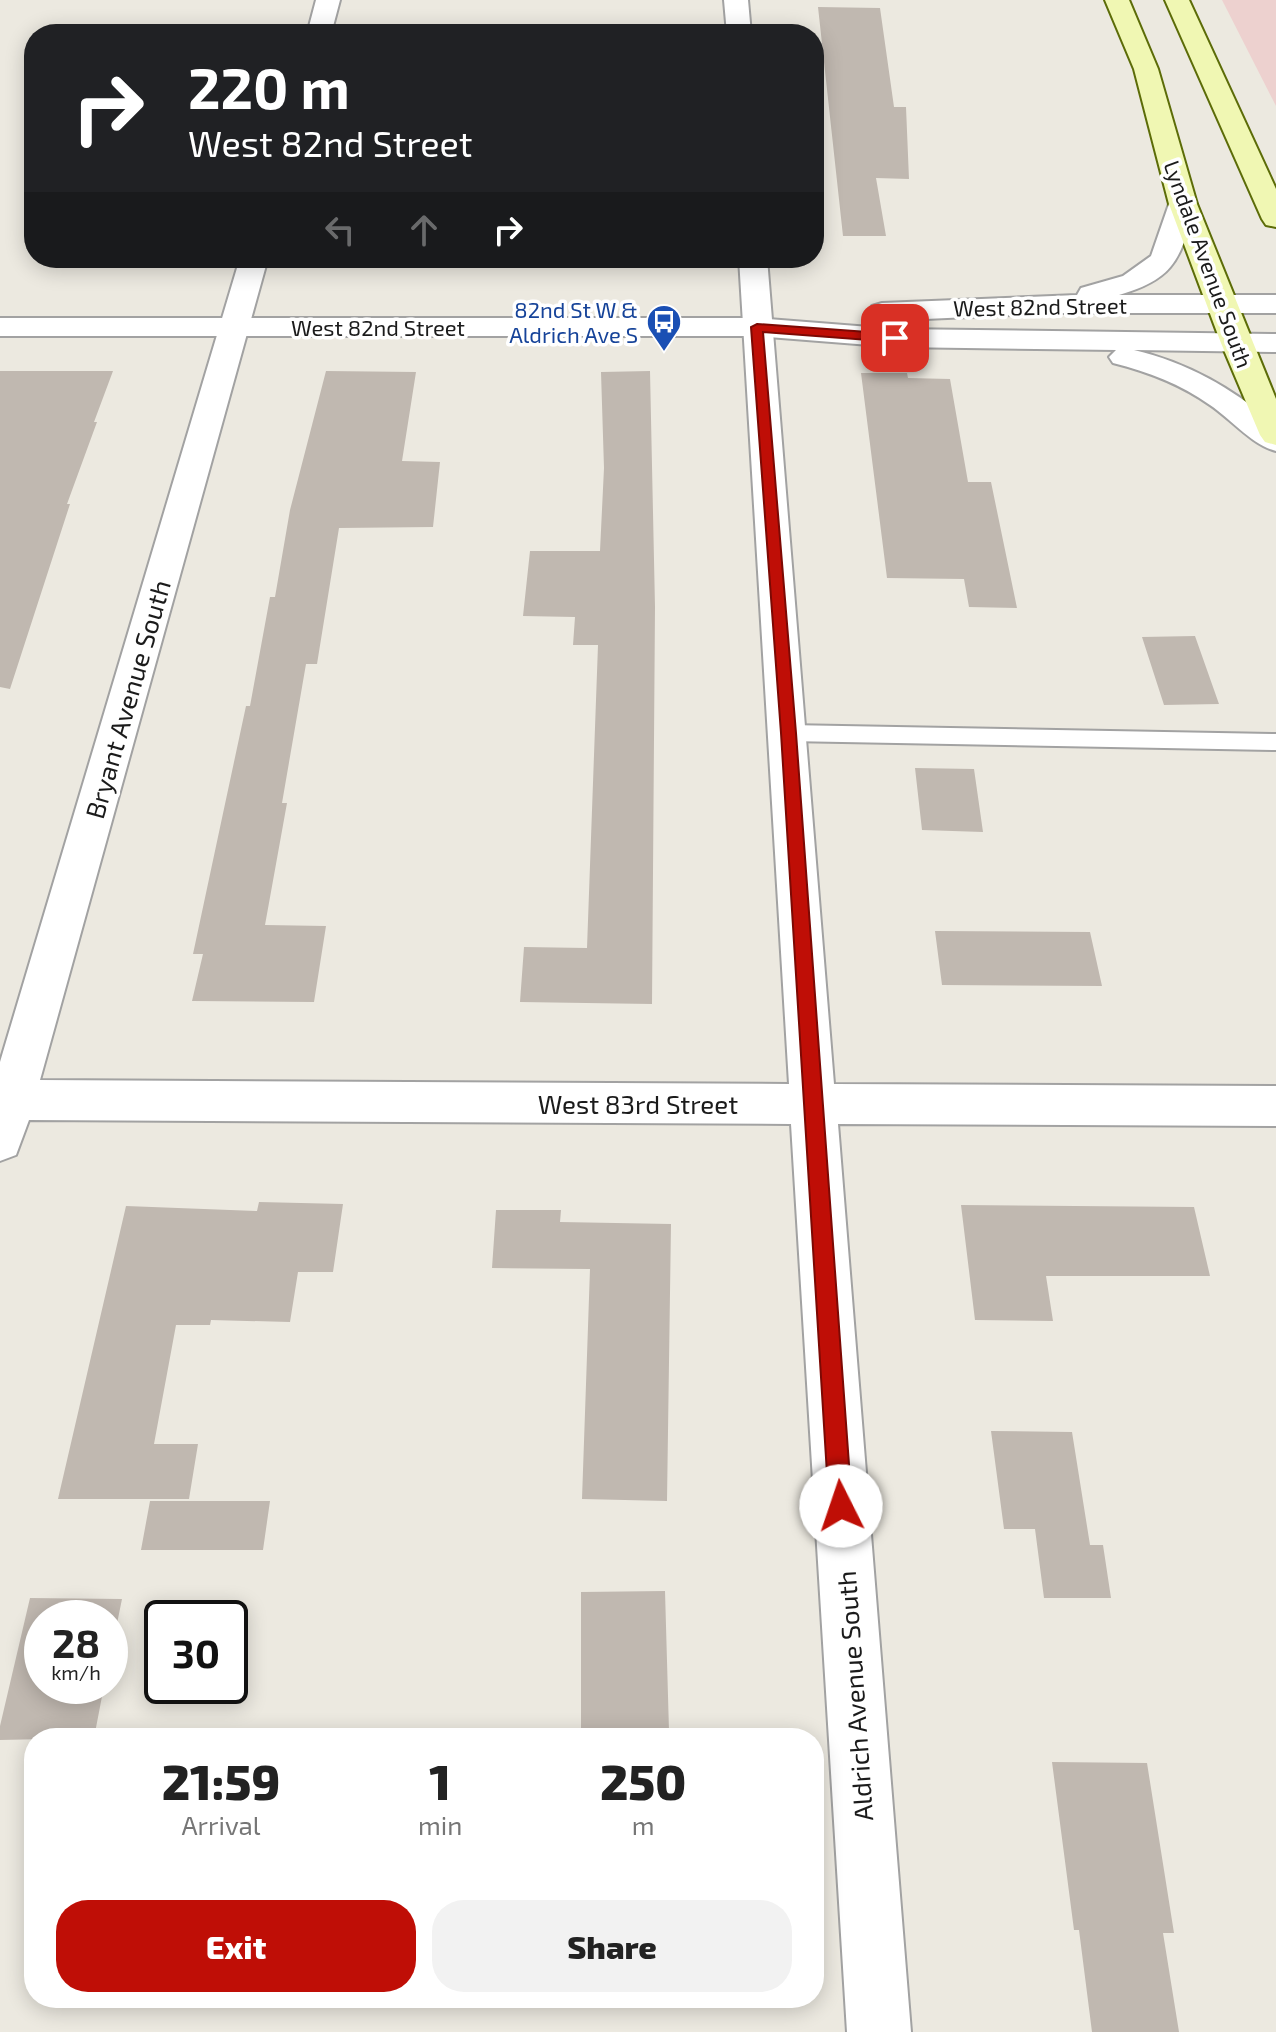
<!DOCTYPE html>
<html lang="en">
<head>
<meta charset="utf-8">
<style>
  :root { --surface:#fff; --page:#f2f2f2; --text:#222; --muted:#767676; --accent:#bf0e06 }
  body { margin:0; font-family:"Exo 2",sans-serif; background:var(--page); color:var(--text); height:100vh; display:flex; flex-direction:column; font-size:30px; white-space:nowrap }
  * { box-sizing:border-box; margin:0 }
  p { font-size:26px; color:var(--muted) }
  .icon { flex:none; width:44px; height:44px; fill:none; stroke:currentColor; stroke-width:2; stroke-linecap:round; stroke-linejoin:round }
  .map { position:relative; flex:1; overflow:hidden }
  .panel { position:absolute; left:24px; top:1728px; width:800px; height:280px; display:flex; flex-direction:column; background:var(--surface); border-radius:32px; box-shadow:0 4px 20px #0003 }
  .panel>* { flex:none }
  .top-card { position:absolute; left:24px; top:24px; width:800px; height:244px; border-radius:32px; box-shadow:0 4px 20px #0003; background:#202124; color:#fff; overflow:hidden }
  .speed { position:absolute; left:24px; top:1600px; display:flex; gap:16px; font-size:40px; font-weight:700; text-align:center }
  .speed>* { display:grid; place-content:center; width:104px; height:104px; border-radius:50%; background:var(--surface); box-shadow:0 4px 20px #0003; line-height:1 }
  .speed small { font-size:20px; font-weight:400 }
  .speed .limit { border:4px solid #111; border-radius:12px; background:#fff; color:#111 }
  .pin { position:absolute; display:grid; place-items:center; width:68px; height:68px; color:#fff; margin:-34px; border-radius:16px; box-shadow:0 4px 12px #0006 }
  .me { position:absolute; width:88px; margin:-44px; rotate:356deg; stroke-linejoin:round; filter:drop-shadow(0 0 6px #0008) }
  .turn { display:flex; align-items:center; gap:28px; height:168px; padding:0 32px; font-size:36px }
  .turn .icon { width:104px; height:104px; stroke-width:2.5 }
  .turn b { display:block; font-size:56px; line-height:68px }
  .lanes { display:flex; align-items:center; height:76px; padding:0 32px; background:#0003; justify-content:center; gap:40px; direction:ltr }
  .lanes .off { opacity:.35 }
  .eta { display:flex; justify-content:space-evenly; align-items:center; height:136px; text-align:center }
  .eta b { font-size:48px; font-weight:800; line-height:56px }
  .cta { display:flex; gap:16px; margin-top:auto; padding:16px 32px }
  .cta a { flex:1; height:92px; border-radius:32px; background:var(--accent); color:#fff; font-size:32px; font-weight:800; line-height:92px; text-align:center }
  .cta a+a { background:var(--page); color:var(--text) }
  .map>svg:first-child { display:block }
</style>
</head>
<body>
<div class="map">
<svg width="1276" height="2032" viewBox="0 0 1276 2032">
  <rect width="100%" height="100%" fill="#ece9e0"/>
  <path fill="#edd1cf" d="M1222,0H1276V106Z"/>
  <path fill="#c0b8b0" d="M818,7L880,8L894,107H906L909,179L876,178L886,236H843Z
    M0,371H113L94,422H97L67,504H70L10,689L0,687Z
    M326,371L416,372L402,461L440,462L433,527L339,528L317,664H306L282,803H287L265,925L326,926L314,1002L192,1001L203,954H193L225,804L246,706H250L270,597H275L290,510Z
    M650,371L655,607L652,1004L520,1002L524,947L587,948L598,645H573L575,617L523,616L530,551H600L604,468L601,372Z
    M861,373H907L908,378L950,379L968,482H991L1017,608L969,607L964,579L887,578Z
    M1195,636L1219,704L1164,705L1142,637Z
    M915,768L974,769L983,832L922,830Z
    M935,931L1090,932L1102,986L942,985Z
    M259,1202L343,1204L333,1272H298L290,1322L211,1320L210,1325H176L154,1444H198L189,1499H58L126,1206L257,1211Z
    M961,1205L1194,1207L1210,1276H1046L1053,1321L975,1320Z
    M496,1210H561L560,1222L671,1224L667,1501L582,1499L590,1269L492,1268Z
    M991,1431L1072,1432L1090,1545H1103L1111,1598H1044L1035,1529H1004Z
    M150,1501H270L263,1550H141Z
    M665,1591L669,1731L581,1733V1592Z
    M30,1598L122,1599L110,1658V1618H42V1686H104L94,1738L0,1740V1726Z
    M1052,1762L1147,1763L1174,1933H1163L1179,2032H1092L1079,1930H1074Z"/>
  <g fill="none" stroke-linecap="round" stroke-linejoin="round">
    <defs>
      <path id="service" d="M788,725L1276,734V750L788,741L781,738L778,733L781,728Z"/>
      <path id="minor" d="M316,0H340L331,34H307Z
        M724,0H748L751,34H727Z
        M240,258H268L40,1080L789,1084L739,258H767L834,1084L1276,1086V1126L838,1124L911,2032H847L791,1124L29,1120L16,1155L0,1161V1062Z"/>
      <path id="tertiary" d="M1183,196L1193,198L1197,204C1179,257 1178,278 1119,295H1276V313H1055L882,321L872,318L867,312L872,306L882,303L1077,295L1081,288L1123,276L1151,256L1169,204L1173,198Z
        M0,318H757L895,329L1276,334V352L1134,350C1189,363 1233,389 1276,425V451C1252,445 1231,419 1210,405C1180,384 1149,372 1113,363L1109,357L1116,350L895,347L757,336H0Z"/>
      <path id="secondary" d="M1105,0H1129L1158,69L1197,204L1276,399V445L1265,442L1260,435L1221,343L1169,204L1134,69Z
        M1165,0H1189L1276,189V227L1266,225L1262,219Z"/>
    </defs>
    <use href="#service" stroke="#a2a2a2" stroke-width="4"/>
    <use href="#minor" stroke="#a2a2a2" stroke-width="4"/>
    <use href="#tertiary" stroke="#a2a2a2" stroke-width="4"/>
    <use href="#secondary" stroke="#5c6c08" stroke-width="4"/>
    <use href="#service" fill="#fff" fill-rule="evenodd"/>
    <use href="#minor" fill="#fff" fill-rule="evenodd"/>
    <use href="#tertiary" fill="#fff" fill-rule="evenodd"/>
    <use href="#secondary" fill="#f0f7b3" fill-rule="evenodd"/>
  </g>
  <path fill="#bf0e06" stroke="#7c0904" stroke-width="2" d="M757,324L895,334L902,338L895,342L763,332L796,733L852,1506L849,1514L841,1517L833,1514L829,1506L781,733L751,327Z"/>
  <defs>
    <symbol id="bus-pin" viewBox="-11 -11 22 30"><path d="M0 17L-7.5 6A9.5 9.5 0 1 1 7.5 6Z" fill="#1a4fb4" stroke="#fff"/><path d="M-5-6H5V4H4V6H2V4H-2V6H-4V4H-5ZM-3.5-4V0h7V-4ZM-3.5 1.2v1.5H-2V1.2ZM2 1.2v1.5H3.5V1.2Z" fill="#fff"/></symbol>
  </defs>
  <g fill-rule="evenodd">
    <use href="#bus-pin" x="644" y="302" width="40" height="54"/>
  </g>
  <g text-anchor="middle" dominant-baseline="central" stroke-width="7" stroke-linejoin="round" paint-order="stroke">
    <g font-size="22" fill="#1b1b1b" stroke="#fff">
      <text transform="translate(1209 264) rotate(70)">Lyndale Avenue South</text>
      <text transform="translate(1040 306) rotate(-1)">West 82nd Street</text>
      <text x="378" y="327">West 82nd Street</text>
    </g>
    <g font-size="22" fill="#164399" stroke="#fff" text-anchor="end">
      <text x="638" y="309">82nd St W &amp;<tspan x="638" dy="25">Aldrich Ave S</tspan></text>
    </g>
    <g font-size="26" fill="#1b1b1b" stroke="#fff">
      <text transform="translate(127 699) rotate(-74)">Bryant Avenue South</text>
      <text x="638" y="1103">West 83rd Street</text>
      <text transform="translate(854 1696) rotate(-94)">Aldrich Avenue South</text>
    </g>
  </g>
</svg>
<div class="speed"><div>28<small>km/h</small></div><div class="limit">30</div></div>
<div class="pin" style="left:895px;top:338px;background:#d93025"><svg class="icon" aria-label="arrive" viewBox="0 0 24 24"><path d="M6 21V4h12l-3 4 3 4H6"/></svg></div>
<svg class="me" style="left:841px;top:1506px" viewBox="-20 -20 40 40"><circle r="19" fill="#fff"/><path d="M0-13L10 11 0 6-10 11z" fill="#bf0e06"/></svg>
<div class="top-card">
<div class="turn"><svg class="icon" aria-label="right" viewBox="0 0 24 24"><path d="M7 20v-9h11M14 6l5 5-5 5"/></svg><div><b>220 m</b>West 82nd Street</div></div>
<div class="lanes"><svg class="icon off" aria-label="left" viewBox="0 0 24 24"><path d="M17 20v-9H6M10 6l-5 5 5 5"/></svg><svg class="icon off" aria-label="ahead" viewBox="0 0 24 24"><path d="M12 20V5M6 11l6-6 6 6"/></svg><svg class="icon" aria-label="right" viewBox="0 0 24 24"><path d="M7 20v-9h11M14 6l5 5-5 5"/></svg></div>
</div>
<section class="panel">
<div class="eta">
<div><b>21:59</b><p>Arrival</p></div>
<div><b>1</b><p>min</p></div>
<div><b>250</b><p>m</p></div>
</div>
<div class="cta"><a>Exit</a><a>Share</a></div>
</section>
</div>
</body>
</html>
